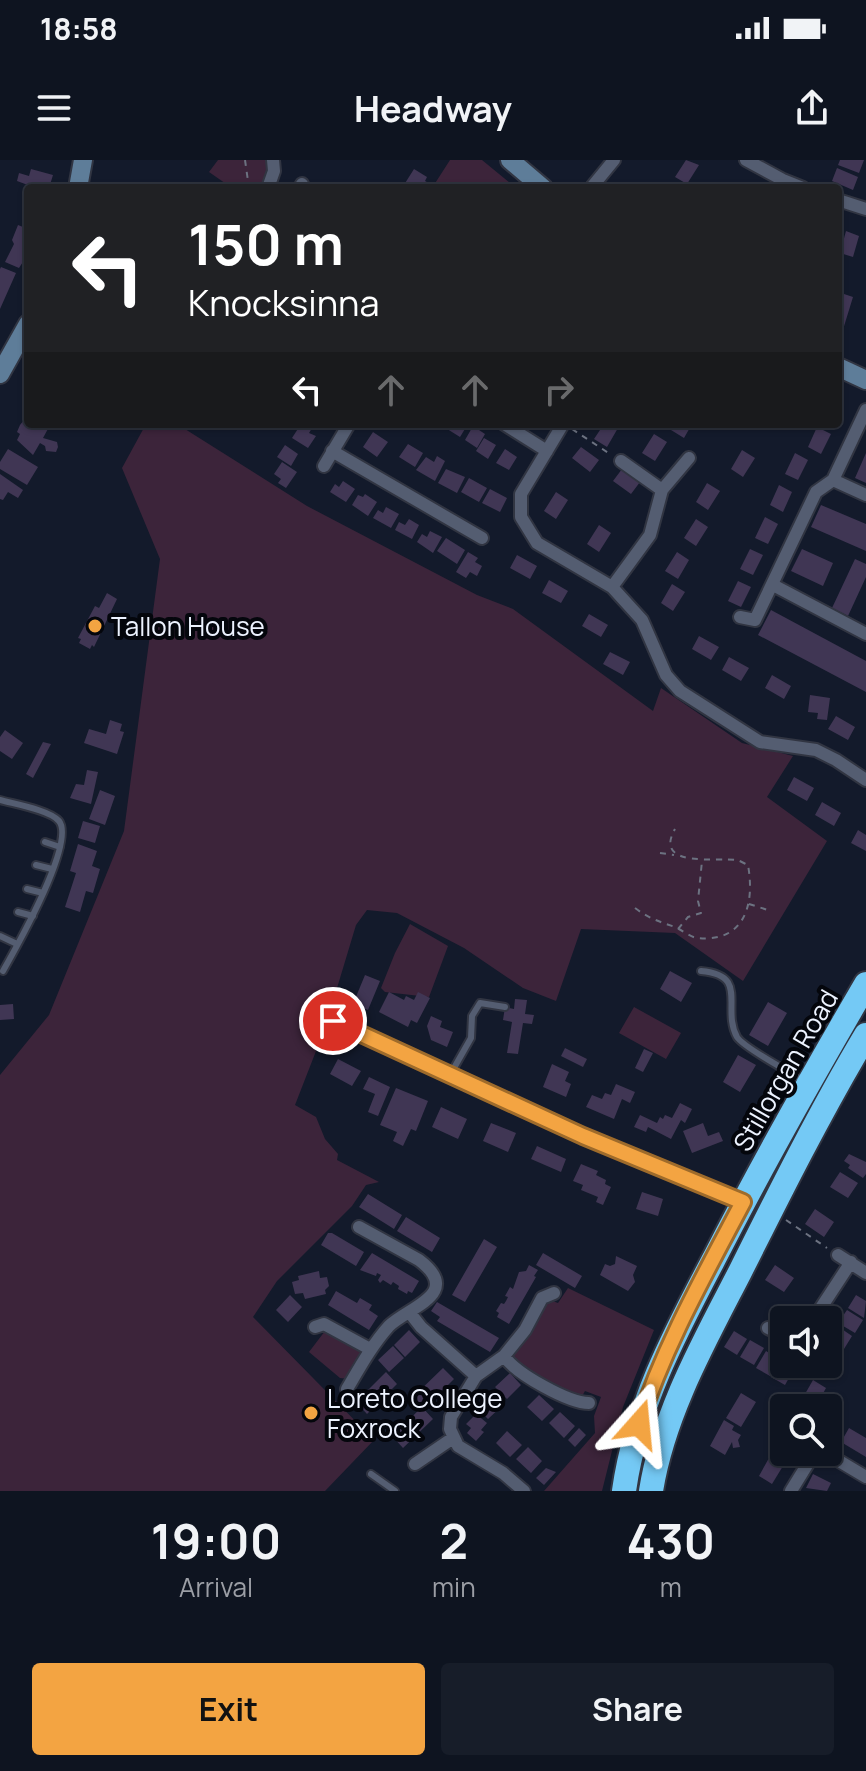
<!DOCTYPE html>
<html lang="en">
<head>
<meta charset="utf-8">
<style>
  :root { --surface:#0e1420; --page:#171d29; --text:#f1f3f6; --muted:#9b9ea5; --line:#2e333e; --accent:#f3a442 }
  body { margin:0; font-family:Manrope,sans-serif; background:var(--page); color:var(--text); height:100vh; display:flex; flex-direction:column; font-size:30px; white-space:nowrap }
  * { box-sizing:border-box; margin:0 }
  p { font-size:26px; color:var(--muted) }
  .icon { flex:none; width:44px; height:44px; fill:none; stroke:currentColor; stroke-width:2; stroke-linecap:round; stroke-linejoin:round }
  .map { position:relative; height:1331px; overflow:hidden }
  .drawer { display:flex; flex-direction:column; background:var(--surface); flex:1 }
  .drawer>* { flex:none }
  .top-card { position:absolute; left:24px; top:24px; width:818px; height:244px; border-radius:8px; box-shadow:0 2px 6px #0004,0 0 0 2px var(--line); background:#202124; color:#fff; overflow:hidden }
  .fabs { position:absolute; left:770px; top:1146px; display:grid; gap:16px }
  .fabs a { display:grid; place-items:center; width:72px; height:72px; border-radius:8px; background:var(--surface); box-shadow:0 2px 6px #0004,0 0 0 2px var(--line); font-size:40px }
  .pin { position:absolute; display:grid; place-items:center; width:68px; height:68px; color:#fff; margin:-34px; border:4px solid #fff; border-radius:50%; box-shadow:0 2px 8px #0007 }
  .me { position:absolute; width:88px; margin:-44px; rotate:18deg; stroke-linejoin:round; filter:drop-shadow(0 0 6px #0008) }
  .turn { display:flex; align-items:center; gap:28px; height:168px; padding:0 32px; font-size:36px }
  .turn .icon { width:104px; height:104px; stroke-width:2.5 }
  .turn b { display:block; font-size:56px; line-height:68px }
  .lanes { display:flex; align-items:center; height:76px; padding:0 32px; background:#0003; justify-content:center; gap:40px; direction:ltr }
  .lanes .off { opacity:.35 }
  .eta { display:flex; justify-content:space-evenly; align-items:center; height:136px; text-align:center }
  .eta b { font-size:48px; font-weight:700; line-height:56px }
  .primary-button { display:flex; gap:16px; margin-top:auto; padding:16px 32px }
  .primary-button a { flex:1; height:92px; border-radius:8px; background:var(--accent); color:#111; font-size:32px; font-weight:700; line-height:92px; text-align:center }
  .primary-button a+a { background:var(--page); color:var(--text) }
  .status { display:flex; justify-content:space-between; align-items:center; height:56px; padding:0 40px; background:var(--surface); direction:ltr }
  .status svg { height:22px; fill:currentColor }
  header { display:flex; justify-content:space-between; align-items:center; height:104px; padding:0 32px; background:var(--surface); font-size:36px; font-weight:700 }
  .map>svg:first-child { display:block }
</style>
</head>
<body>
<div class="status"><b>18:58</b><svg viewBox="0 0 49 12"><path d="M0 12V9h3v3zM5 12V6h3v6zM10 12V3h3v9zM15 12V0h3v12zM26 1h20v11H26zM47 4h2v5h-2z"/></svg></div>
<header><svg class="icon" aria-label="menu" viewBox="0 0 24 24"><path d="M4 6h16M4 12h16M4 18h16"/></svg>Headway<svg class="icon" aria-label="share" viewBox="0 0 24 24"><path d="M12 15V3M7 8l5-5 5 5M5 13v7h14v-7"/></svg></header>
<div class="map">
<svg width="866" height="1331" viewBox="0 0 866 1331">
  <rect width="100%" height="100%" fill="#131a2b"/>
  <path fill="#3c243a" d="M218,0H267L269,9L262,28H232L209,12Z
    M450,0H482L516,28H432Z
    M146,264H177L307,346L477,435L513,449L653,551L661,528L742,583L793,596L767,637L827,681L743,821L675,773L581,769L556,841L523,828L464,788L397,753L367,750L356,765L325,868L295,945L316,957L325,979L338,994L337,1000L379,1022L366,1025L352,1046L277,1121L253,1157L374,1280L325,1331H0V915L49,855L124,671L160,399L122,308Z
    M410,764L448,786L429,837L385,832L381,828L395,793Z
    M634,847L681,873L666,899L619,873Z
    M568,1128L654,1170L623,1247L602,1331H544L595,1273L594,1256L601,1237L585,1231L581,1238L532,1216L512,1197L547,1139L558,1143Z
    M325,1171L361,1189L362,1198L348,1219L340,1218L309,1192Z"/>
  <path fill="#403654" d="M686,0L699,5L687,24L675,17Z
    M840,0H864L859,13L838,5Z
    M837,8L858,17L853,30L832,21Z
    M31,9L53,15L49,28H36L17,21L19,13L29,16Z
    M414,9L427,17L425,21L432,25L430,28H402Z
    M18,65L28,69V94L19,108L5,102L14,84L12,80Z
    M846,71L859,76L853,97L840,93Z
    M1,107L16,113L0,149V109Z
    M838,132L853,137L841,176L838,175Z
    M28,255V264H56L53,269L49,267L43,278L57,282L58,287L56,292L46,291L45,286L40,283L33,295L17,280L20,274L17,272L20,265Z
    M301,264L312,268L309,273L316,276L308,288L292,278Z
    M446,264H468L460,277L444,267Z
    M604,264H611L618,268L607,287L594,279Z
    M675,264H692L684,278L671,270Z
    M473,266L485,274L477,288L465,280Z
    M817,267L831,274L821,294L808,287Z
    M373,272L388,282L377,297L363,287Z
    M654,274L667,282L655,301L642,293Z
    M484,278L496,285L488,299L476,291Z
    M408,284L423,293L415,307L399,297Z
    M285,285L298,294L291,306L277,297Z
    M581,287L599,300L590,312L572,298Z
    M8,289L38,307L27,325L0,309V302Z
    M505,289L517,297L509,310L496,303Z
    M742,290L755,298L743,317L731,309Z
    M795,293L808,300L798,320L785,314Z
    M866,293V323L855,318Z
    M437,296L445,301L435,321L416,310L426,297L434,302Z
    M282,302L297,312L286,328L278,323L281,319L274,314Z
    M446,309L465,317L457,333L438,323Z
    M622,309L640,322L631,334L613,321Z
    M0,314L23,330L18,338L8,332L3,340L0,339Z
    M469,318L487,328L479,342L461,332Z
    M343,321L355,329L346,342L330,332L335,324L339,327Z
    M707,323L720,331L708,350L696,342Z
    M779,325L792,332L783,352L770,345Z
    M490,329L507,338L500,352L482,343Z
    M556,332L568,340L556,359L544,351Z
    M365,334L377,342L368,356L352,345L358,335L363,337Z
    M821,345L866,364V391L811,367Z
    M386,347L399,354L391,368L373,358L378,350L383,353Z
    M765,357L778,364L768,384L755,378Z
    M409,359L419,365L412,379L395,370L399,362L405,365Z
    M696,359L708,367L696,386L684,378Z
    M599,365L611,373L599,392L587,384Z
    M430,371L442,377L433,393L417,382L422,374L427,377Z
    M446,378L465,390L457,404L437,391Z
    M750,389L763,395L753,415L740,409Z
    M802,389L833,403L823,426L791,411Z
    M468,392L478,398L475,402L482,406L477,416L470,412L466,418L456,412Z
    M677,392L689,400L678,419L665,411Z
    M517,395L537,406L530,419L510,408Z
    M855,399L866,404V417L848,456L832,448Z
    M549,420L568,431L561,443L542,433Z
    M738,421L751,427L741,447L728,441Z
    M672,424L685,432L673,451L661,443Z
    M107,433L117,439L94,487L92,485L90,489L79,483L81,479L78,478L95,446L99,448Z
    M771,450L866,501V532L758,475Z
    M589,454L608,465L601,477L582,466Z
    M699,476L719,487L711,500L692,489Z
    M610,492L630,502L623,515L603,504Z
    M729,497L749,508L741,521L722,510Z
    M772,515L791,526L784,539L765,528Z
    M810,535L830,538L827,560L817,559L818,553L808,552Z
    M836,556L855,567L848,580L828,569Z
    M110,560L122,564L120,571L124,572L117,594L84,583L89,569L106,574Z
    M5,570L23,583L12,599L0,591V577Z
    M43,582L51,584L33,618L26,614Z
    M87,610L98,612L91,644L70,638L76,624L84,625Z
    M794,617L814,628L807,641L787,630Z
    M100,630L115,636L105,665L89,659Z
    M822,642L841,653L834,666L815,655Z
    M83,661L100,666L95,683L78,678Z
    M858,670L866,675V691L851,683Z
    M78,684L97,691L92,706L100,709L93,733L86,731L80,752L65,747L76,713L70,711Z
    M670,811L692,823L681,842L660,829Z
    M365,815L380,821L368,850L353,844Z
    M389,832L404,840L406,836L414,840L418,832L430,838L417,863L411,860L408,867L379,852Z
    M515,839L527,840L525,854L534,855L532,864L523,863L518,894L507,893L512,862L503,860L505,847L514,849Z
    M768,842L787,853L768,886L749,875Z
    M13,844L14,859L0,860V845Z
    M431,856L442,861L440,867L453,872L447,887L431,880L427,866Z
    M565,888L587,899L583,907L561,896Z
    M644,889L653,893L643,912L635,908Z
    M738,895L756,905L740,932L723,922Z
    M338,899L361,911L352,926L330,914Z
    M552,904L569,912L565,921L571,924L566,937L543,927Z
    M369,917L390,927L378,956L368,952L375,934L363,929Z
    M616,924L635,932L630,943L622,939L614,959L586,947L592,935L602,939L605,933L611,935Z
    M396,928L428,941L416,971L411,969L403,986L393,981L397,972L380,965Z
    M680,943L692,949L685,963L681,960L671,979L648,967L646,972L634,967L640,955L657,963L660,957L663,959L665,955L672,958Z
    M441,947L467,959L458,979L432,967Z
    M491,963L516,973L508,992L483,981Z
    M703,963L708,976L719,972L723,981L692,993L683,971Z
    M537,986L566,999L561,1012L531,999Z
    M849,994L866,1002V1014L863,1018L848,1008L850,1005L844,1001Z
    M581,1004L598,1011L596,1015L606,1020L605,1024L611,1027L603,1045L596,1042L598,1037L581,1030L583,1025L573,1021Z
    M840,1012L858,1023L848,1038L830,1027Z
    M642,1032L663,1039L658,1056L636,1049Z
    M368,1034L402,1055L394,1069L359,1047Z
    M815,1049L834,1062L824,1077L805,1064Z
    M406,1057L440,1078L432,1092L397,1071Z
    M328,1073H332L364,1092L356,1106L321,1085Z
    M484,1079L497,1087L465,1142L452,1135Z
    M372,1093L419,1121L412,1133L408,1131L407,1134L398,1129L399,1126L393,1122L391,1125L383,1120L380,1123L378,1120L381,1115L377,1113L376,1116L360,1110Z
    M543,1093L582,1116L575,1128L536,1105Z
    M616,1096L637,1106L633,1115L635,1122L628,1131L600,1115L605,1104L610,1106L615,1104Z
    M529,1105L538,1110L534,1116L536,1117L509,1164L497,1157L499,1153L496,1151L501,1143L504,1144L506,1141L508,1137L505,1136L510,1127L513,1129L519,1112L526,1111Z
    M775,1105L794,1118L784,1132L765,1120Z
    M319,1111L320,1118L327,1117L329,1126L325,1130L326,1134L305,1139L303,1133L295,1134L292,1122L299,1120L298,1116Z
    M336,1131L357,1143L360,1138L372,1145L369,1150L378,1156L369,1170L328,1145Z
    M290,1135L302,1147L288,1162L276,1150Z
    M856,1135L866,1141L864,1158L848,1148Z
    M437,1142L499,1178L490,1192L437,1161L440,1157L431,1151Z
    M847,1150L863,1160L855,1173L838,1163Z
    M836,1165L852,1176L844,1189L828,1179Z
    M409,1170L420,1182L405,1197L394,1185Z
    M734,1171L747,1179L737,1195L724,1187Z
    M750,1180L764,1188L754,1205L740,1197Z
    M828,1183L842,1192L834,1205L828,1201Z
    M393,1186L404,1198L389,1212L378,1200Z
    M766,1191L779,1199L770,1216L756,1208Z
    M781,1201L794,1209L785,1225L771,1217Z
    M812,1204H828L833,1207L825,1220L808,1210Z
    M443,1208L454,1219L425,1248L413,1237Z
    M386,1212L397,1224L367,1254L356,1242Z
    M510,1213L521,1225L507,1239L495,1227Z
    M813,1220L826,1228L815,1248H797Z
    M492,1233L503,1245L488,1259L477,1248Z
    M741,1233L756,1242L741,1267L726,1258Z
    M539,1235L554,1249L542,1261L527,1247Z
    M422,1247L433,1259L403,1288L392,1276Z
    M560,1252L575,1266L564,1278L549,1263Z
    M476,1254L487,1263L481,1270L484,1272L476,1281L467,1273L471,1268L466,1264Z
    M724,1260L734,1266L732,1270L741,1275L738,1280L740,1287L733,1288L732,1282L725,1295L710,1286Z
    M579,1268L586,1275L575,1287L568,1280Z
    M849,1268L866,1278V1297L841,1282Z
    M507,1271L522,1285L510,1297L496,1283Z
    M784,1271V1292H790L784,1304L770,1296Z
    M528,1287L542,1301L531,1313L516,1299Z
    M769,1298L783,1306L772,1324L759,1316Z
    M546,1308L556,1312L544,1325L536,1318Z
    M813,1314L831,1323L827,1331L806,1328Z"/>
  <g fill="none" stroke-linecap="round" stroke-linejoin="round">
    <defs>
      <path id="lane" d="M0,640C14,644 50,650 59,661C76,682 16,788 3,811
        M45,682L60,687
        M36,705L52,709
        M27,729L43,733
        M18,752L33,756
        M0,776L17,784
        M701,811C750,815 721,848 737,877C744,888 791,913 805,921
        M450,915L471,878L472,856L480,843L505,847
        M371,1314L395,1331"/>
      <path id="street" d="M746,0L783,20L803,28
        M268,28L274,11L273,0
        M300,28L302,24
        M591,28L614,0
        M838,40L866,49
        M504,264L547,291
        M563,264L521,334V357L537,383L612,427L642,460L666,515L680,531L760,582L816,590L836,600L866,620
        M332,291L482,378
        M621,301L662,330
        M324,306L349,264
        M833,320L866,335
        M773,425L866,474
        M612,427L650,375L662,330L689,298
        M740,457L755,460L816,332L833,320L866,250
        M333,861L583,976L743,1042
        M838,1095L866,1113
        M410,1153L421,1167L476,1216
        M813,1160L851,1102
        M315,1167L324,1164L370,1189
        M768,1168L784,1176
        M504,1196C516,1214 569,1243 589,1243
        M347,1229C360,1207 372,1185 389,1166C408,1147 464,1134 419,1100L359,1067
        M828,1269L831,1263
        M824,1292L866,1317
        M415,1304L453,1278
        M524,1331L503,1313L458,1286L450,1269L451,1257L476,1216L504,1196L525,1170L542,1138L554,1133
        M791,1331L815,1292"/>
      <path id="secondary" d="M510,0L543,28
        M78,28L83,0
        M838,207L866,220
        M0,214L28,164"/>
      <path id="highway" d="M624,1331C636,1245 676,1171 716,1095C763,1003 814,913 866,824
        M651,1331C663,1254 705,1180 740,1112C780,1032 820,952 866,875"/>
    </defs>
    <use href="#lane" stroke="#313542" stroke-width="10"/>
    <use href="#street" stroke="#313542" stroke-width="16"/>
    <use href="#secondary" stroke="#313542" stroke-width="22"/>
    <use href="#highway" stroke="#313542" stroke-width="28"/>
    <path stroke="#6c7281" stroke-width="2" stroke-dasharray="6 6" stroke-linecap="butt" d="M245,0L249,28
      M572,269L610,294
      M660,693L674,695
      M749,744L771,751
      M635,748C648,758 660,762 675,767C682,770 690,777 697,778C745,783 755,744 748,705C745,704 739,700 736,700C720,697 652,709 675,669
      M678,769L688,757L701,753L698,741L702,701
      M786,1060L827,1088"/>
    <use href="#lane" stroke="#545d71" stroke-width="6"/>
    <use href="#street" stroke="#545d71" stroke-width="12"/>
    <use href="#secondary" stroke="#5e7d99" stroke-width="18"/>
    <use href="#highway" stroke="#74c9f5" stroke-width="24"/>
  </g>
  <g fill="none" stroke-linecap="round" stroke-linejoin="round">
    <defs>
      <path id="route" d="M333,861L583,976L743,1042C705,1114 664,1186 639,1264"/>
    </defs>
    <use href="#route" stroke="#9e6b2b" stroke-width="20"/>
    <use href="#route" stroke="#f3a442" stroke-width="14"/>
  </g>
  <g fill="#f3a442" stroke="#04060c" stroke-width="3">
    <circle cx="95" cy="466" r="8"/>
    <circle cx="311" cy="1253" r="8"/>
  </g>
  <g text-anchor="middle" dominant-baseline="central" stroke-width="8" stroke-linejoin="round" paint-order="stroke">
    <g font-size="26" fill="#edf3ff" stroke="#04060c" text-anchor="start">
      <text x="111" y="466">Tallon House</text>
      <text x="327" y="1238">Loreto College<tspan x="327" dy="30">Foxrock</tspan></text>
    </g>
    <g font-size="26" fill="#edf3ff" stroke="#04060c">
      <text transform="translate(785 910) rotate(-60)">Stillorgan Road</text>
    </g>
  </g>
</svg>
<div class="fabs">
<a><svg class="icon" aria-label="sound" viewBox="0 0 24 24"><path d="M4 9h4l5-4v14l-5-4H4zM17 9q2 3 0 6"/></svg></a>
<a><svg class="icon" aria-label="search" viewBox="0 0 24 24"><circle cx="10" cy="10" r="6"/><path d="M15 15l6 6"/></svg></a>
</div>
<div class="pin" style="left:333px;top:861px;background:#d93025"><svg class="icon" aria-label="arrive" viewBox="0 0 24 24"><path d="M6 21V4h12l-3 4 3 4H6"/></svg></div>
<svg class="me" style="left:639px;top:1264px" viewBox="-20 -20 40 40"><path d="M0-17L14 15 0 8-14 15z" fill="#f3a442" stroke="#fff" stroke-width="4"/></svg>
<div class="top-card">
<div class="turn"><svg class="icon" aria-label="left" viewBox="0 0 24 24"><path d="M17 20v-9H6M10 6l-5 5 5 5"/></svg><div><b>150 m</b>Knocksinna</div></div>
<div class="lanes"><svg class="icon" aria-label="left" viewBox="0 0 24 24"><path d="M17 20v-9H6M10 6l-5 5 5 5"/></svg><svg class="icon off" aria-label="ahead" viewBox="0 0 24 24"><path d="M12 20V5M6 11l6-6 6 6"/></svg><svg class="icon off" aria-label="ahead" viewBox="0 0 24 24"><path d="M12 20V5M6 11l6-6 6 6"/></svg><svg class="icon off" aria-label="right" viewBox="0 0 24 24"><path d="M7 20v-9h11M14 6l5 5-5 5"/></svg></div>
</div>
</div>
<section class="drawer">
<div class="eta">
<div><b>19:00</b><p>Arrival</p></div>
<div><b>2</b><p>min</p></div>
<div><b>430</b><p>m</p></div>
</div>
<div class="primary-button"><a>Exit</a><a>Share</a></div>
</section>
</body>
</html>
